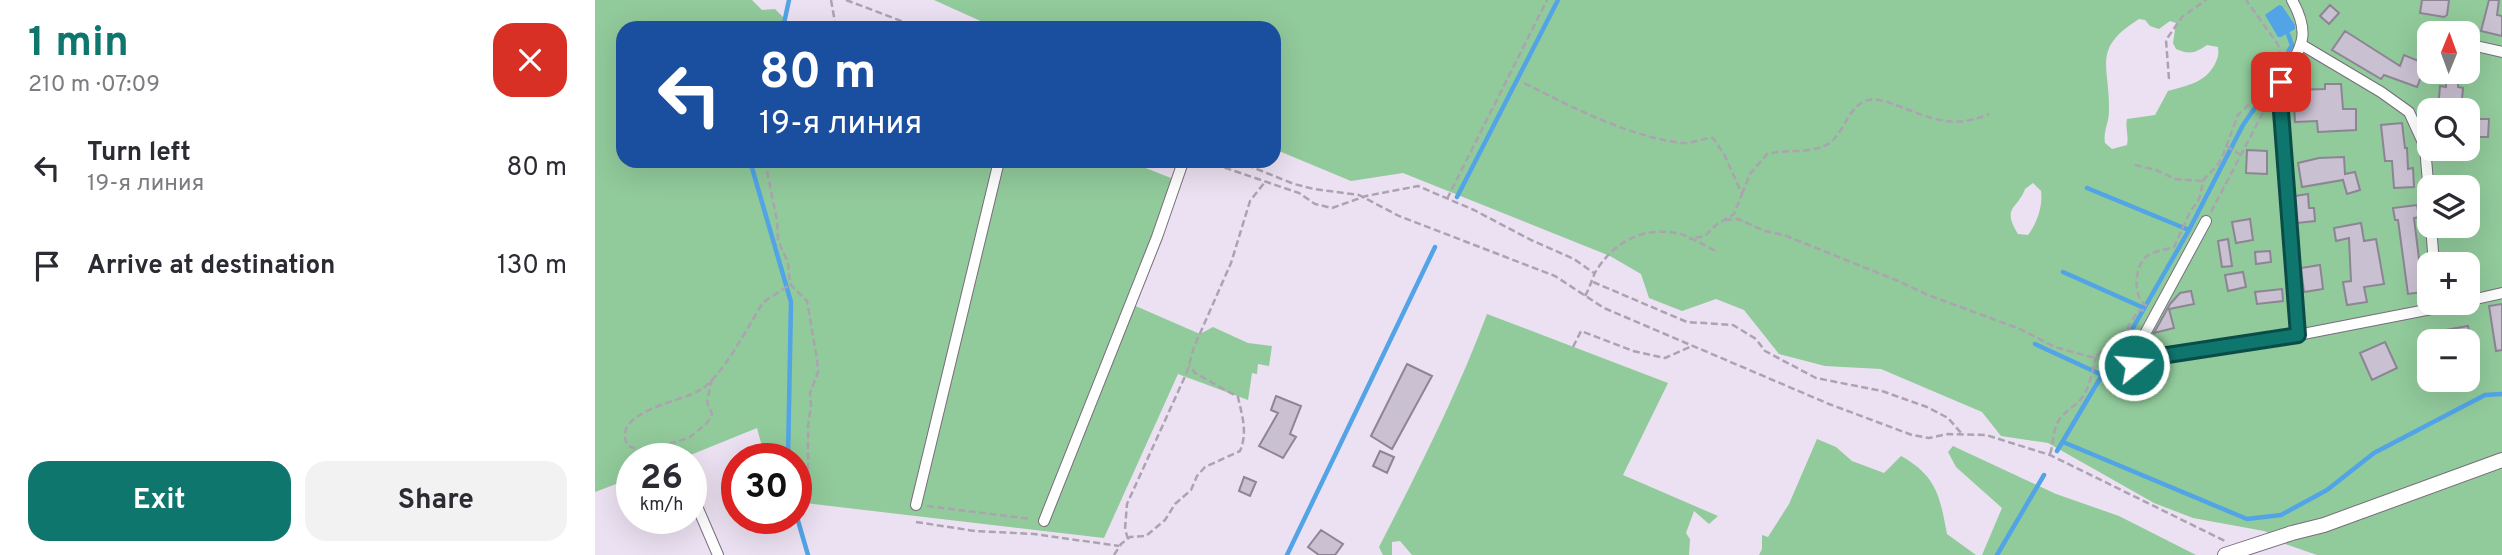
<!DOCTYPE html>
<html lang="en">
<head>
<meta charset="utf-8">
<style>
  :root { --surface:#fff; --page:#f2f2f3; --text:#2b2b33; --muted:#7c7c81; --accent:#0f766e }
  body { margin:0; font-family:Overpass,sans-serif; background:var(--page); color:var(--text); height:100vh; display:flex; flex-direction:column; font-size:26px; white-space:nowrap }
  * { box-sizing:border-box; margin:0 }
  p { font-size:23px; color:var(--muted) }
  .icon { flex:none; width:38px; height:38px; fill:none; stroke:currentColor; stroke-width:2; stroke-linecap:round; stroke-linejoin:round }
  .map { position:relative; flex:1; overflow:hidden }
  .drawer { display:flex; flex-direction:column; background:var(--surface); width:595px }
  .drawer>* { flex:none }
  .guide { position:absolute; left:21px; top:21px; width:665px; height:147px; border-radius:21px; box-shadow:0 7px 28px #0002; background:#1a4fa0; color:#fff; overflow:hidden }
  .needle { width:46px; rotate:1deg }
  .fabs { position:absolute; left:1822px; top:21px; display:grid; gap:14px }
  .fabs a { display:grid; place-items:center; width:63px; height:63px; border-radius:14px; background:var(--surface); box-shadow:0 7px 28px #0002; font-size:35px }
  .speed { position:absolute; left:21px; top:443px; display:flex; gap:14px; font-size:35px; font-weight:700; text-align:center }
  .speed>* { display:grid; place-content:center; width:91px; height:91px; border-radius:50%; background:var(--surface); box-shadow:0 7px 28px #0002; line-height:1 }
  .speed small { font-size:18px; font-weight:400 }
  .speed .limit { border:10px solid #d22; background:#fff; color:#111 }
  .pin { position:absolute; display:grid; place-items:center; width:60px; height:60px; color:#fff; margin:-30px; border-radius:14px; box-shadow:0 4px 10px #0006 }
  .me { position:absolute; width:77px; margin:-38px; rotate:73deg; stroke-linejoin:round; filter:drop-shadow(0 0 5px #0008) }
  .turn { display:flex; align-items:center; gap:24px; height:147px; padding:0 28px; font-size:32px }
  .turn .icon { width:91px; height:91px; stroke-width:2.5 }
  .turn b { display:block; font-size:49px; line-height:60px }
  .round { display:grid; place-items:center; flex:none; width:74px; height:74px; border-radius:21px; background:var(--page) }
  .summary { display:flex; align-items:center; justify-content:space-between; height:119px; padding:0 28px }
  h1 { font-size:42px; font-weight:700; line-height:52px; color:var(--accent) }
  .action { display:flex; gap:14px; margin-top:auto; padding:14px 28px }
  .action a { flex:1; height:80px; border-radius:21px; background:var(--accent); color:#fff; font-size:28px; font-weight:700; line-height:80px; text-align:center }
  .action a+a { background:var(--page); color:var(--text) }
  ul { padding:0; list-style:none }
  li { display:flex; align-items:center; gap:21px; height:98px; padding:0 28px }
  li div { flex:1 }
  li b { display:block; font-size:26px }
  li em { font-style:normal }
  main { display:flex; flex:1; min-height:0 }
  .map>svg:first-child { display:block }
</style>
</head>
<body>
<main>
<section class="drawer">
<div class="summary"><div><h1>1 min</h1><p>210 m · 07:09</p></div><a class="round" style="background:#d93025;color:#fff"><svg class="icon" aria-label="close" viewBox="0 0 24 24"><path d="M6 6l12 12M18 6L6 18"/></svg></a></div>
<ul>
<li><svg class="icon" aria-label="left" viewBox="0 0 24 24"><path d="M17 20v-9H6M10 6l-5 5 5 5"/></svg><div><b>Turn left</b><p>19-я линия</p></div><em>80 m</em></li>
<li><svg class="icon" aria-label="arrive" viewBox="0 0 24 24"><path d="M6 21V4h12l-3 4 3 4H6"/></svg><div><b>Arrive at destination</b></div><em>130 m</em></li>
</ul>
<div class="action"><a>Exit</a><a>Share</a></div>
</section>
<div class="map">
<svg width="1907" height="555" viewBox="0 0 1907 555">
  <rect width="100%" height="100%" fill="#ece1f2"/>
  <path fill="#91ca9b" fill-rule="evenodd" d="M0,0H157L167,10L180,9L197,26V28H28V161H533L581,180L536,304L605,334L618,327L653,343L677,346L674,366L663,364L662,374L657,373L653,400L583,374L509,538L201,502V458H170L162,428L88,458H37V478L0,492Z
    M339,0H1907V555H1722L1687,543L1681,536L1669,531L1598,518L1559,503L1453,443L1406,436L1387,412L1286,369L1230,366L1184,354L1149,310L1121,299L1087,311L1054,298L1046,274L1015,256L808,173L756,181L679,149V28H401ZM1544,19L1550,20L1555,26L1564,29L1575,21L1581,23L1578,43L1581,49C1595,55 1600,53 1612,45L1623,47C1624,55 1623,57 1620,64C1610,83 1593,85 1573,91L1560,115L1532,119C1530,128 1534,135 1532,145L1517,149L1510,143C1508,131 1514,123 1514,111C1515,65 1496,49 1544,19ZM1834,33H1872V72H1834ZM1834,110H1872V149H1834ZM1438,183L1446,191C1448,206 1442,223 1433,235L1423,234C1406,207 1423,209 1430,189ZM1834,187H1872V226H1834ZM1834,264H1872V303H1834ZM1834,341H1872V380H1834Z
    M892,314L1073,383L1028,475L1123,516L1114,524L1099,511L1091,533L1095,539L1094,555H817L805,541L797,542V555H788L784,547C823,471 862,394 892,314Z
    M1222,439L1241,447L1257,461L1289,473L1306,456C1342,476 1345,497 1352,534L1381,555H1164L1167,549V535L1173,537L1194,504Z
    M1358,446L1461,494L1524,516L1601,555H1387L1407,508L1361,467L1353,452Z"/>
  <path fill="#52a4e7" d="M1684,5L1687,6L1700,25V29L1686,37H1683L1670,15Z"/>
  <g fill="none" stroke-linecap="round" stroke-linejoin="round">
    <path stroke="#52a4e7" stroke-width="4.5" d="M188,28L194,0
      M155,161L196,302L193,458
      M1492,188L1594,230
      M862,197L963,0
      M1468,272L1549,308
      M1440,344L1507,375
      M1468,442L1652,519L1686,515L1732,490L1779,453L1890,395L1907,394
      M1462,451L1507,375L1535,333L1594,230L1648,125L1671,92L1697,45L1693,34
      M201,514L213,555
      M692,555L840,247
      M1402,555L1449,475"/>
  </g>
  <path fill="#c9c0d1" stroke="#8d8494" stroke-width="2" d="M1827,0H1854L1852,15L1849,17L1825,13Z
    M1894,0H1904L1902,15L1907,16V36L1886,31Z
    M1735,5L1744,13L1734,24L1725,16Z
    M1750,31L1805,66L1809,55L1831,64L1822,87L1789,75L1786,79L1737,50Z
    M1851,79L1863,80V87L1868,88L1866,110H1843L1845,86L1851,87Z
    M1730,84H1746L1748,109H1761V130L1723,132L1722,121L1700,122L1698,90L1730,89Z
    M1880,119H1894L1893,137H1880Z
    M1807,123L1810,148H1812L1813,169L1818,168L1819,187L1799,188L1797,161H1790L1786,125Z
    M1652,150L1672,151V174L1651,173Z
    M1749,157L1750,174L1760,172L1765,190L1752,194L1748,180L1707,187L1703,163L1724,158Z
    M1713,194L1714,208H1719L1720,221L1702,223L1700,196Z
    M1822,205L1824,217L1819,218L1828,292L1813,294L1803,220H1800L1798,208Z
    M1655,219L1658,240L1641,243L1637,222Z
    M1766,223L1769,241L1781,239L1789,284L1769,287L1772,302L1752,305L1748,282L1756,281L1754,238L1741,241L1739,228Z
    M1633,239L1637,266L1627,267L1623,241Z
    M1675,251L1676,262L1661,264L1660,252Z
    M1725,265L1728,289L1709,292L1706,268Z
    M1648,272L1651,287L1633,291L1630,275Z
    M1882,277L1884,289L1872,291V279Z
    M1687,289L1688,301L1662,304L1660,292Z
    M1596,291L1599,304L1574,309L1579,328L1559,333L1575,304L1585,293Z
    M1907,304V350L1901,351L1894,306Z
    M1873,326L1876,341H1852L1850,330Z
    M1790,342L1802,368L1777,380L1765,353Z
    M812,364L837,376L797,449L776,436Z
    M681,396L706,406L695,434L701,437L688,458L664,446L683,413L676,410Z
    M785,451L799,457L792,473L778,466Z
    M649,477L661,482L655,496L644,491Z
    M726,530L748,544L740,555H724L713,547Z"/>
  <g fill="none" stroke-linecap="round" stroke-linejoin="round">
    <defs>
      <path id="minor" d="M1697,0C1725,50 1689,55 1685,98L1703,335
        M1872,44L1907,52
        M1707,45L1786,92L1814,112L1830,147L1834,194
        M1611,221L1545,343L1546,359L1703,335L1867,303
        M1836,226L1839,264
        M1872,301L1907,293
        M101,504L123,555
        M321,505L404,161
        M449,521L562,237L588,162"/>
      <path id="tertiary" d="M1630,555L1697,533L1729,525L1907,460"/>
    </defs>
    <use href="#minor" stroke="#776d7b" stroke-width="12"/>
    <use href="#tertiary" stroke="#776d7b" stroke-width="16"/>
    <path stroke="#aca3b0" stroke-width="2.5" stroke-dasharray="7 3.5" stroke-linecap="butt" d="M236,0L241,28
      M251,0L325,28
      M1574,79L1571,40L1587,17L1611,0
      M929,83C979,108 1030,135 1086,143C1097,144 1107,138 1118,138L1129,154L1147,194L1139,214L1121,225L1110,236L1094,239
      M1656,102L1671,106
      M1631,146L1646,155
      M170,161L182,221L183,240L193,263L195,284L212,301L222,359L223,372L215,393L216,406L213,426V478
      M642,161L699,184L719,189L764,195L804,216L960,276L1009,308L1234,404L1317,435L1334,438L1353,434L1391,435L1455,455L1630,541
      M599,162H613L704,193L720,204L737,208L771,196L823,186L879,210L936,240L979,259L999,273
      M1540,165L1561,170L1580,179L1609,181
      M1147,194L1155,174L1172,154C1191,149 1218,154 1235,143C1249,132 1255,103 1274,100C1283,98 1292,102 1301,105C1336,118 1356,130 1394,114
      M852,199L952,0
      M1616,212L1673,103
      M1130,220L1143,219L1170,231L1189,235L1303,281L1333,295L1425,329L1460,347L1496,357H1501L1517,340L1533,329L1538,331
      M998,282L1092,322L1138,325L1161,339L1170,351L1221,378L1287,391L1332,407L1353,418L1367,434
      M990,296C995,288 997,278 1001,271C1019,242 1047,227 1081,233C1091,234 1110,246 1121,251
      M1552,306C1537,298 1539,266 1552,256C1558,251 1571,250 1579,247L1594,214L1604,199L1609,179L1622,166L1628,155L1643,115L1664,94L1684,54L1685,49L1682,43L1651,0
      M1532,329L1543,311L1549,310
      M978,347L986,331L1038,351L1070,358L1097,346
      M117,379L112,402L117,414L112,423L94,438L49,451L33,446C14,412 86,402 105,390C124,379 145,341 157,321C160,316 164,308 168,303C176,296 187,291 195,284
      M1455,454C1459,442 1457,433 1463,422C1468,412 1475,410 1482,403C1494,393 1497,372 1501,357
      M332,506L436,519
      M321,522L380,531L439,534L524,546
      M533,539L530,529L532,504L592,372L599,347L636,263L655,201L670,182
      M519,555L526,544L535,537L551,536L570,520L580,504L596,490L602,476L610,467L645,451C653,432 647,416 643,397L600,373L594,365"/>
    <use href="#minor" stroke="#fff" stroke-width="10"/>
    <use href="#tertiary" stroke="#fff" stroke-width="14"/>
  </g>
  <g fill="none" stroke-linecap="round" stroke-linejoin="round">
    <defs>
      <path id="route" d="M1539,365L1546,359L1703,335L1685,98L1686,82"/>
    </defs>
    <use href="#route" stroke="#0a4d48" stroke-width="18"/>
    <use href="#route" stroke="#0f766e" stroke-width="12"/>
  </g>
</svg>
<div class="fabs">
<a><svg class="needle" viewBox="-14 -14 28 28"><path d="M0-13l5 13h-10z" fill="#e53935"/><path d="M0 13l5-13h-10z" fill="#7c7c81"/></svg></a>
<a><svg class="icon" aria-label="search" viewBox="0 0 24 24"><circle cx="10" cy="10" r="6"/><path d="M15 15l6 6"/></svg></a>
<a><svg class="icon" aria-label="layers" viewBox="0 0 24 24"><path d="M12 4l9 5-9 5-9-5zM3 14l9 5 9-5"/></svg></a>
<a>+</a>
<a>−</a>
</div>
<div class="speed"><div>26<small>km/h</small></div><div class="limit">30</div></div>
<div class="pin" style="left:1686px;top:82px;background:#d93025"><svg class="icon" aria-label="arrive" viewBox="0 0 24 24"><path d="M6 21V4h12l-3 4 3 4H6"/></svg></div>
<svg class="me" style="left:1539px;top:365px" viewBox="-20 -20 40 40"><circle r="17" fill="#0f766e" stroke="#fff" stroke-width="3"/><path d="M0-11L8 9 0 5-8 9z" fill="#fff"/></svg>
<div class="guide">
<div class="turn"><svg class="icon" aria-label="left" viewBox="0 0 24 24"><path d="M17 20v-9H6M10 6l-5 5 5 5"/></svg><div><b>80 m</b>19-я линия</div></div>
</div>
</div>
</main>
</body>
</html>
